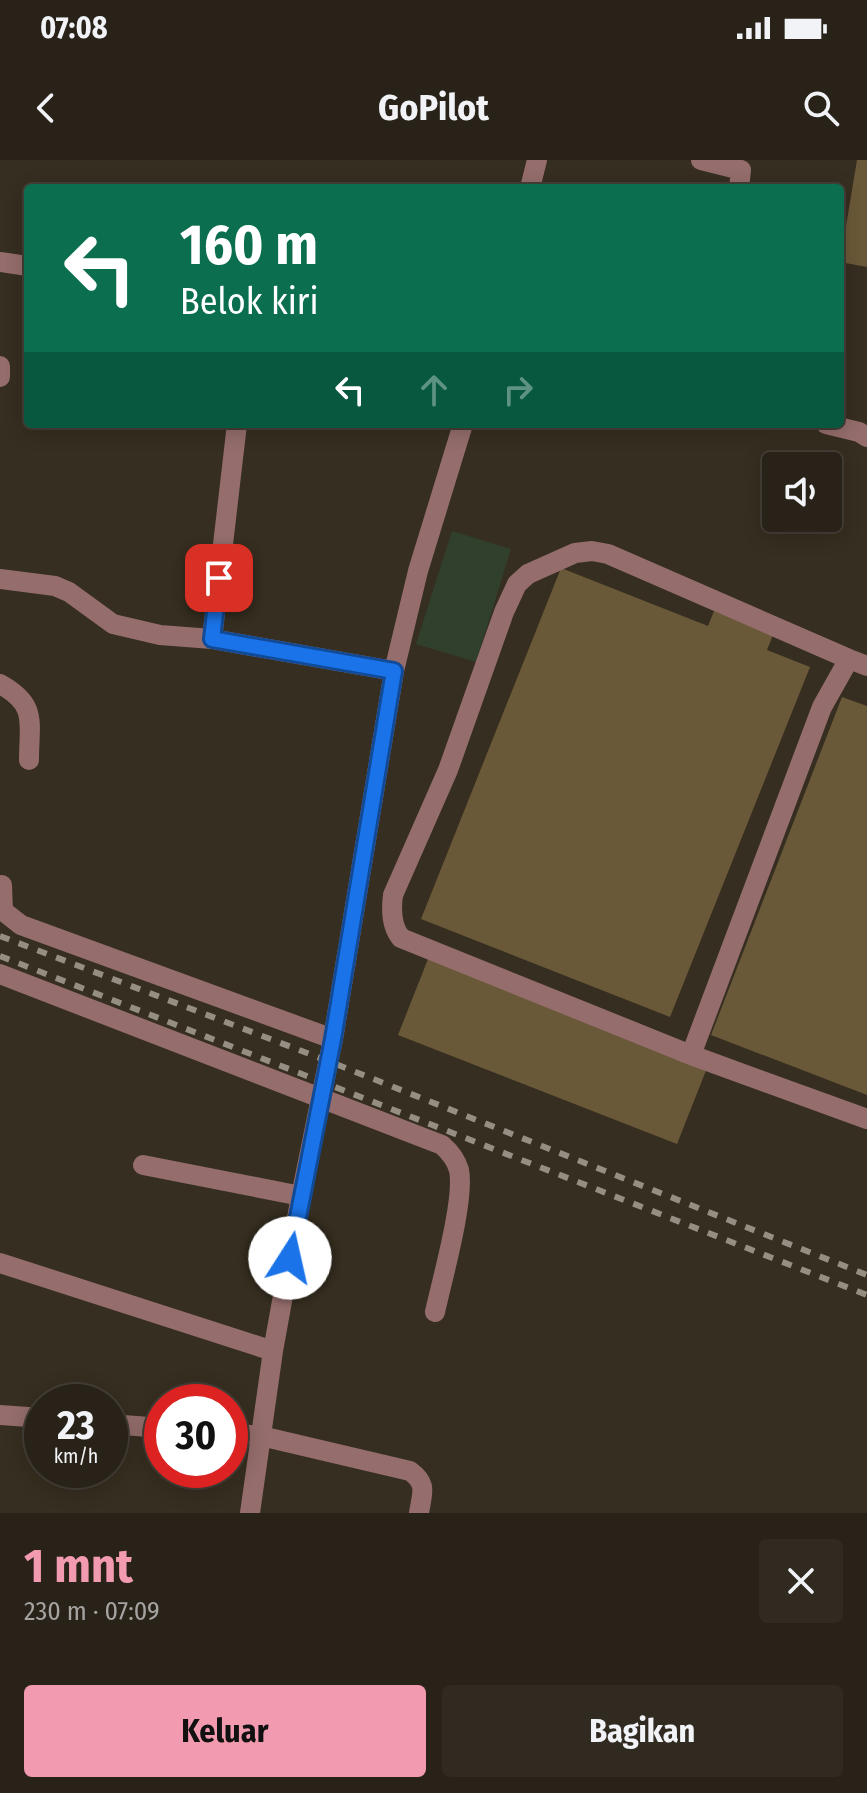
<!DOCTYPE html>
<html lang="id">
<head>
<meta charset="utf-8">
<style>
  :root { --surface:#282218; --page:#302a21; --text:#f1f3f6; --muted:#a5a4a2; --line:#443f37; --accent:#f29aaf }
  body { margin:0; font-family:"Fira Sans Condensed",sans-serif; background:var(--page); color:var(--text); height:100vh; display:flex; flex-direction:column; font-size:30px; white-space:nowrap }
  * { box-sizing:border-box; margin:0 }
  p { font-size:26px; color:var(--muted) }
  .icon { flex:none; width:44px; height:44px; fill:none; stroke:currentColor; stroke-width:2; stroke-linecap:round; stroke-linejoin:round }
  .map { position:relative; height:1353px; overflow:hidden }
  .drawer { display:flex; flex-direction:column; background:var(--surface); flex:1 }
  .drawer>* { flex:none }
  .banner { position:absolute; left:24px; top:24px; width:820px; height:244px; border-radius:8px; box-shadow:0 4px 20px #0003,0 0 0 2px var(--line); background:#0b6e4f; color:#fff; overflow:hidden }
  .buttons { position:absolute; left:762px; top:292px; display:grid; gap:16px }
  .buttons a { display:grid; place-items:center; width:80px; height:80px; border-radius:8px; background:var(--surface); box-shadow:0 4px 20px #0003,0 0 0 2px var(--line); font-size:40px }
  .speed { position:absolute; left:24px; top:1224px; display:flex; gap:16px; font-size:40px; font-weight:700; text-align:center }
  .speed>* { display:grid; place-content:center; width:104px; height:104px; border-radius:50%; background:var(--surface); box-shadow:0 4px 20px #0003,0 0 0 2px var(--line); line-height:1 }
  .speed small { font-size:20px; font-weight:400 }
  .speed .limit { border:12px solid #d22; background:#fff; color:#111 }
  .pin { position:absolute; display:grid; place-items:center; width:68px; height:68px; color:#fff; margin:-34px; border-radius:16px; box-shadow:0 4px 12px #0006 }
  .me { position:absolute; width:88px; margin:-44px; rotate:10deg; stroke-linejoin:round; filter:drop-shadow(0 0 6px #0008) }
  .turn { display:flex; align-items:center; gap:28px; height:168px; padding:0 24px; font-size:36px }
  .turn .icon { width:104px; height:104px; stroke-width:2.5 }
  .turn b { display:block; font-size:56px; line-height:68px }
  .lanes { display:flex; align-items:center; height:76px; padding:0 24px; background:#0003; justify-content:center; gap:40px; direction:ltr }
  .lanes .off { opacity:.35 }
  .round { display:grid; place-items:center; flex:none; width:84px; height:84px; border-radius:8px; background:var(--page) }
  .summary { display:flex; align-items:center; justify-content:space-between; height:136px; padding:0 24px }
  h1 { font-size:48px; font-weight:700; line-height:60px; color:var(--accent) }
  .cta { display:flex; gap:16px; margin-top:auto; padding:16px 24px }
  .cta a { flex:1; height:92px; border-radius:8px; background:var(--accent); color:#111; font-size:32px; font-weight:700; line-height:92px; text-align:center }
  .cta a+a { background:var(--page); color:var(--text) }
  .status { display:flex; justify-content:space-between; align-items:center; height:56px; padding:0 40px; background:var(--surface); direction:ltr }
  .status svg { height:22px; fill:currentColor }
  header { display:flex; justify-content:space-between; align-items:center; height:104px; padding:0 24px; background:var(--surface); font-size:36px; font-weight:700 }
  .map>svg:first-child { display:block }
</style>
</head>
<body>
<div class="status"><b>07:08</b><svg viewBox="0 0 49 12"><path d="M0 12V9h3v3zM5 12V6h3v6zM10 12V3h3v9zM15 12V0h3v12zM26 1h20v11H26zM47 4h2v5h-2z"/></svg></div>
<header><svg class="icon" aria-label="back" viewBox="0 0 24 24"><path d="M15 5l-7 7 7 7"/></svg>GoPilot<svg class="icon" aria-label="search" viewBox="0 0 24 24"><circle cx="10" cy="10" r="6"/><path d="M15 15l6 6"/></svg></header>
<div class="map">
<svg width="867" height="1353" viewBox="0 0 867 1353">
  <rect width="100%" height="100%" fill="#362e20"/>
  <path fill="#30402d" d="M452,371L511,389L476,502L416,484Z"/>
  <path fill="#6a5938" d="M857,0H867V107L840,102Z
    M561,408L708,466L714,451L773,475L767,490L810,507L670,857L421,759Z
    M842,537L867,546V935L711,875Z
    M428,799L707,908L677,984L398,875Z"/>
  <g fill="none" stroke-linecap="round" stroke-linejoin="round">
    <path stroke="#946d6c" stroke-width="20" d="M701,0L741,10L739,28
      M530,28L537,0
      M0,102L28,106
      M0,206V217
      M826,264L859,272L867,277
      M0,419L55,426L69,432L113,464L160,475L212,479L394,511
      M212,479L237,264
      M849,499L608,394L592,391L575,393L528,414L517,424L504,452L448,610L393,735C391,750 391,766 401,778L691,895L867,959
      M0,524C38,545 29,562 29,600
      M2,725L3,751L21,765L333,879
      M0,814L442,985C450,992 456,999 459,1010C465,1039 442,1120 435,1152
      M691,895L822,547L849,499L867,506
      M143,1005L301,1036
      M0,1103L273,1191
      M0,1255L42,1258
      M110,1264L162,1268
      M230,1273L261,1276L410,1311C428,1324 422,1333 419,1353
      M250,1353L273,1191L301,1036L333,879L394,511L418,411L463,264"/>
    <path stroke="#958e83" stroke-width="6" stroke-dasharray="10 10" stroke-linecap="butt" d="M0,776L328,901L867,1115
      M0,796L867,1135"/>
  </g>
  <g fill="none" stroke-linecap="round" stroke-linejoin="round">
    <defs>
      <path id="route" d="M219,418L212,479L394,511L333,879L290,1098"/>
    </defs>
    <use href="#route" stroke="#114b97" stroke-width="20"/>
    <use href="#route" stroke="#1a73e8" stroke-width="14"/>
  </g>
</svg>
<div class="buttons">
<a><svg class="icon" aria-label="sound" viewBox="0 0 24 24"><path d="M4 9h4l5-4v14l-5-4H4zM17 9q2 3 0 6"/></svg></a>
</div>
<div class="speed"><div>23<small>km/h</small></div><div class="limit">30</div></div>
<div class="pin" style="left:219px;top:418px;background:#d93025"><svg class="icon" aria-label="arrive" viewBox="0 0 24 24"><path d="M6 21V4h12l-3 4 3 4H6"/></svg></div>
<svg class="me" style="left:290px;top:1098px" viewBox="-20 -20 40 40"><circle r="19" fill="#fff"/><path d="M0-13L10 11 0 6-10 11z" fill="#1a73e8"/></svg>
<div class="banner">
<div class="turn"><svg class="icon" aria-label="left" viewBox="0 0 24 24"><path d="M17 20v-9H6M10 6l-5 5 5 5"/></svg><div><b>160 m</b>Belok kiri</div></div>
<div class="lanes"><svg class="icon" aria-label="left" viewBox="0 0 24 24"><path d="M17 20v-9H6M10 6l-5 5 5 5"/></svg><svg class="icon off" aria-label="ahead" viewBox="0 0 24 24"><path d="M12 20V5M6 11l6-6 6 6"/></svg><svg class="icon off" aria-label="right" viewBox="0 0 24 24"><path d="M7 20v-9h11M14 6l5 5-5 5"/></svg></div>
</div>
</div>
<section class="drawer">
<div class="summary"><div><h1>1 mnt</h1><p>230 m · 07:09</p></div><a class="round"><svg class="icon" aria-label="close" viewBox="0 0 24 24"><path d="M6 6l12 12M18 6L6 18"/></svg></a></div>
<div class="cta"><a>Keluar</a><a>Bagikan</a></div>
</section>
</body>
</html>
